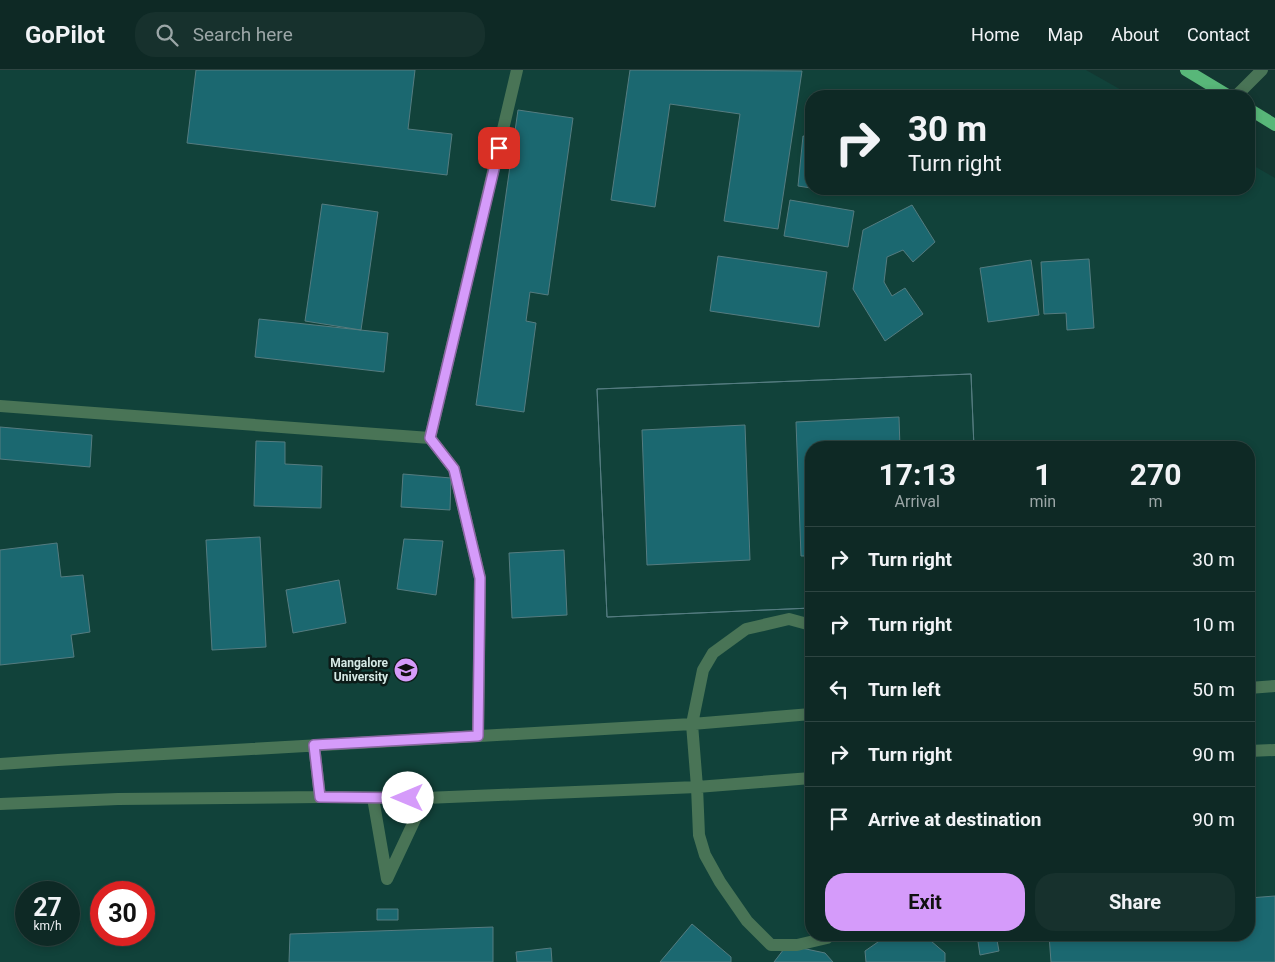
<!DOCTYPE html>
<html lang="en">
<head>
<meta charset="utf-8">
<style>
  :root { --surface:#0e2925; --page:#17312d; --text:#f1f3f6; --muted:#9ba6a7; --line:#2e4542; --accent:#d59bfa }
  body { margin:0; font-family:Roboto,sans-serif; background:var(--page); color:var(--text); height:100vh; display:flex; flex-direction:column; font-size:19px; white-space:nowrap }
  * { box-sizing:border-box; margin:0 }
  p { font-size:16px; color:var(--muted) }
  .icon { flex:none; width:28px; height:28px; fill:none; stroke:currentColor; stroke-width:2; stroke-linecap:round; stroke-linejoin:round }
  .map { position:relative; flex:1; overflow:hidden }
  .side { position:absolute; left:805px; top:371px; width:450px; height:500px; display:flex; flex-direction:column; background:var(--surface); border-radius:20px; box-shadow:0 2px 8px #0003,0 0 0 1px var(--line) }
  .side>* { flex:none }
  .guide { position:absolute; left:805px; top:20px; width:450px; height:105px; border-radius:20px; box-shadow:0 2px 8px #0003,0 0 0 1px var(--line); background:#0e2925; color:var(--text); overflow:hidden }
  .speed { position:absolute; left:15px; top:811px; display:flex; gap:10px; font-size:25px; font-weight:700; text-align:center }
  .speed>* { display:grid; place-content:center; width:65px; height:65px; border-radius:50%; background:var(--surface); box-shadow:0 2px 8px #0003,0 0 0 1px var(--line); line-height:1 }
  .speed small { font-size:12px; font-weight:400 }
  .speed .limit { border:8px solid #d22; background:#fff; color:#111 }
  .pin { position:absolute; display:grid; place-items:center; width:42px; height:42px; color:#fff; margin:-21px; border-radius:10px; box-shadow:0 2px 8px #0006 }
  .me { position:absolute; width:55px; margin:-28px; rotate:270deg; stroke-linejoin:round; filter:drop-shadow(0 0 4px #0008) }
  .turn { display:flex; align-items:center; gap:18px; height:105px; padding:0 20px; font-size:22px }
  .turn .icon { width:65px; height:65px; stroke-width:2.5 }
  .turn b { display:block; font-size:35px; line-height:42px }
  .eta { display:flex; justify-content:space-evenly; align-items:center; height:85px; text-align:center }
  .eta b { font-size:30px; font-weight:700; line-height:35px }
  .cta { display:flex; gap:10px; margin-top:auto; padding:10px 20px }
  .cta a { flex:1; height:58px; border-radius:20px; background:var(--accent); color:#111; font-size:20px; font-weight:700; line-height:58px; text-align:center }
  .cta a+a { background:var(--page); color:var(--text) }
  ul { padding:0; list-style:none }
  li { display:flex; align-items:center; gap:15px; height:65px; padding:0 20px; border-top:1px solid var(--line) }
  li div { flex:1 }
  li b { display:block; font-size:19px }
  li em { font-style:normal }
  header { display:flex; align-items:center; gap:30px; box-sizing:border-box; height:70px; padding:0 25px; background:var(--surface); border-bottom:1px solid var(--line) }
  header strong { font-size:24px }
  nav { display:flex; gap:28px; margin-inline-start:auto; font-size:18px }
  .search { width:350px; height:45px; background:var(--page); display:flex; align-items:center; gap:12px; box-sizing:border-box; padding:0 18px; border-radius:20px; color:var(--muted); font-size:19px }
  .map>svg:first-child { display:block }
</style>
</head>
<body>
<header>
<strong>GoPilot</strong>
<div class="search"><svg class="icon" aria-label="search" viewBox="0 0 24 24"><circle cx="10" cy="10" r="6"/><path d="M15 15l6 6"/></svg>Search here</div>
<nav><a>Home</a><a>Map</a><a>About</a><a>Contact</a></nav>
</header>
<div class="map">
<svg width="1275" height="892" viewBox="0 0 1275 892">
  <rect width="100%" height="100%" fill="#133731"/>
  <path fill="#11423a" fill-rule="evenodd" d="M0,0H1086L1132,26H811V119H1249V93L1275,108V892H0ZM811,378H1249V865H811ZM26,822H69V865H26ZM101,822H144V865H101Z"/>
  <path fill="#1b6870" stroke="#557c80" fill-rule="evenodd" d="M196,0H415L408,59L452,64L447,105L187,73Z
    M630,0L802,1L778,159L724,151L740,44L670,34L655,137L611,130Z
    M518,40L573,48L548,225L530,222L526,251L536,253L524,342L476,335Z
    M803,66L811,67V118L798,116Z
    M817,119H865L864,125Z
    M790,130L854,141L848,177L784,166Z
    M322,134L378,142L361,260L305,251Z
    M912,135L935,172L913,192L903,180L887,187L884,212L892,226L905,218L923,244L885,271L853,219L863,160Z
    M718,186L827,202L819,257L710,241Z
    M1089,189L1094,258L1067,260L1066,243L1044,244L1041,192Z
    M1031,190L1039,245L988,252L980,198Z
    M259,249L388,263L384,302L255,287Z
    M971,304L974,378H900L899,347L796,352L801,486H811V538L607,547L597,319ZM745,355L750,490L647,495L642,360Z
    M971,304L974,378H811V538L607,547L597,319Z
    M0,357L92,365L90,397L0,389Z
    M256,371L285,372V394L322,396L321,438L254,436Z
    M403,404L451,408L450,440L401,437Z
    M260,467L266,577L212,580L206,470Z
    M404,469L443,471L436,525L397,519Z
    M57,473L61,507L83,505L90,562L71,565L74,587L0,595V480Z
    M564,480L567,545L512,548L509,483Z
    M339,510L346,553L293,563L286,520Z
    M1275,826V892H1051L1049,865H1249V828Z
    M377,839H398V850H377Z
    M692,854L731,887V892H660Z
    M493,857V892H289L290,864Z
    M888,865H924L945,883V892H866L865,881Z
    M977,865H996L999,881L980,885Z
    M787,875L825,883L833,892H774Z
    M551,878L552,892H517L516,882Z"/>
  <g fill="none" stroke-linecap="round" stroke-linejoin="round">
    <path stroke="#497456" stroke-width="12" d="M1236,26L1262,0
      M0,336L430,368L517,0
      M430,368L454,399L480,508L478,666
      M811,555L789,549L746,559L713,583L703,600L692,654L697,717L699,765L705,785L720,812L747,851L771,875H797L827,868L831,865
      M1249,618L1275,616
      M314,675L320,727
      M1249,681L1275,680
      M0,694L58,690L692,654L811,644
      M373,728L387,809L425,728
      M0,734L118,729L320,727L425,728L697,717L811,708"/>
    <path stroke="#58b779" stroke-width="12" d="M1186,0L1229,26
      M1249,39L1275,55"/>
  </g>
  <g fill="none" stroke-linecap="round" stroke-linejoin="round">
    <defs>
      <path id="route" d="M408,728L320,727L314,675L478,666L480,508L454,399L430,368L499,78"/>
    </defs>
    <use href="#route" stroke="#8a65a2" stroke-width="12"/>
    <use href="#route" stroke="#d59bfa" stroke-width="9"/>
  </g>
  <defs>
    <symbol id="university-disc" viewBox="-11 -11 22 22"><circle r="9.5" fill="#d59bfa" stroke="#0c1b18"/><path d="M0-5L7-2L0 1L-7-2ZM-4 1L0 2.5L4 1V4Q0 6-4 4Z" fill="#111"/></symbol>
  </defs>
  <g fill-rule="evenodd">
    <use href="#university-disc" x="392" y="586" width="28" height="28"/>
  </g>
  <g text-anchor="middle" dominant-baseline="central" stroke-width="5" stroke-linejoin="round" paint-order="stroke">
    <g font-size="12" font-weight="bold" fill="#d5e8e4" stroke="#0c1b18" text-anchor="end">
      <text x="388" y="593">Mangalore<tspan x="388" dy="14">University</tspan></text>
    </g>
  </g>
</svg>
<div class="speed"><div>27<small>km/h</small></div><div class="limit">30</div></div>
<div class="pin" style="left:499px;top:78px;background:#d93025"><svg class="icon" aria-label="arrive" viewBox="0 0 24 24"><path d="M6 21V4h12l-3 4 3 4H6"/></svg></div>
<svg class="me" style="left:408px;top:728px" viewBox="-20 -20 40 40"><circle r="19" fill="#fff"/><path d="M0-13L10 11 0 6-10 11z" fill="#d59bfa"/></svg>
<div class="guide">
<div class="turn"><svg class="icon" aria-label="right" viewBox="0 0 24 24"><path d="M7 20v-9h11M14 6l5 5-5 5"/></svg><div><b>30 m</b>Turn right</div></div>
</div>
<section class="side">
<div class="eta">
<div><b>17:13</b><p>Arrival</p></div>
<div><b>1</b><p>min</p></div>
<div><b>270</b><p>m</p></div>
</div>
<ul>
<li><svg class="icon" aria-label="right" viewBox="0 0 24 24"><path d="M7 20v-9h11M14 6l5 5-5 5"/></svg><div><b>Turn right</b></div><em>30 m</em></li>
<li><svg class="icon" aria-label="right" viewBox="0 0 24 24"><path d="M7 20v-9h11M14 6l5 5-5 5"/></svg><div><b>Turn right</b></div><em>10 m</em></li>
<li><svg class="icon" aria-label="left" viewBox="0 0 24 24"><path d="M17 20v-9H6M10 6l-5 5 5 5"/></svg><div><b>Turn left</b></div><em>50 m</em></li>
<li><svg class="icon" aria-label="right" viewBox="0 0 24 24"><path d="M7 20v-9h11M14 6l5 5-5 5"/></svg><div><b>Turn right</b></div><em>90 m</em></li>
<li><svg class="icon" aria-label="arrive" viewBox="0 0 24 24"><path d="M6 21V4h12l-3 4 3 4H6"/></svg><div><b>Arrive at destination</b></div><em>90 m</em></li>
</ul>
<div class="cta"><a>Exit</a><a>Share</a></div>
</section>
</div>
</body>
</html>
